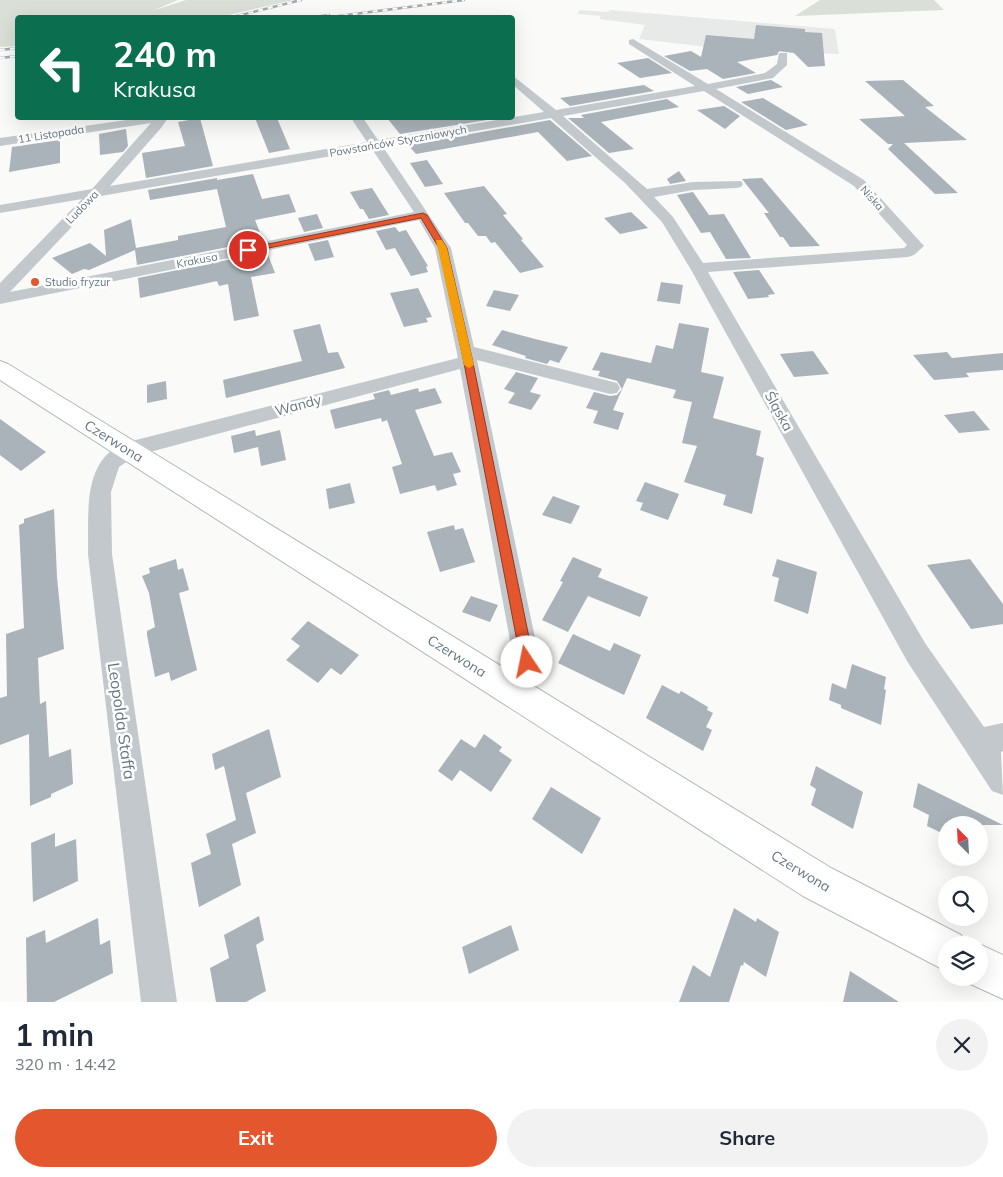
<!DOCTYPE html>
<html lang="en">
<head>
<meta charset="utf-8">
<style>
  :root { --surface:#fff; --page:#f2f2f3; --text:#1f2937; --muted:#747a83; --accent:#e4572e }
  body { margin:0; font-family:Mulish,sans-serif; background:var(--page); color:var(--text); height:100vh; display:flex; flex-direction:column; font-size:19px; white-space:nowrap }
  * { box-sizing:border-box; margin:0 }
  p { font-size:16px; color:var(--muted) }
  .icon { flex:none; width:28px; height:28px; fill:none; stroke:currentColor; stroke-width:2; stroke-linecap:round; stroke-linejoin:round }
  .map { position:relative; height:1002px; overflow:hidden }
  .sheet { display:flex; flex-direction:column; background:var(--surface); flex:1 }
  .sheet>* { flex:none }
  .guide { position:absolute; left:15px; top:15px; width:500px; height:105px; border-radius:5px; box-shadow:0 5px 20px #0002; background:#0b6e4f; color:#fff; overflow:hidden }
  .needle { width:32px; rotate:336deg }
  .fabs { position:absolute; left:938px; top:816px; display:grid; gap:10px }
  .fabs a { display:grid; place-items:center; width:50px; height:50px; border-radius:50%; background:var(--surface); box-shadow:0 5px 20px #0002; font-size:25px }
  .pin { position:absolute; display:grid; place-items:center; width:42px; height:42px; color:#fff; margin:-21px; border:2px solid #fff; border-radius:50%; box-shadow:0 1px 5px #0007 }
  .me { position:absolute; width:55px; margin:-28px; rotate:349deg; stroke-linejoin:round; filter:drop-shadow(0 0 4px #0008) }
  .turn { display:flex; align-items:center; gap:18px; height:105px; padding:0 15px; font-size:22px }
  .turn .icon { width:65px; height:65px; stroke-width:2.5 }
  .turn b { display:block; font-size:35px; line-height:42px }
  .round { display:grid; place-items:center; flex:none; width:52px; height:52px; border-radius:26px; background:var(--page) }
  .overview { display:flex; align-items:center; justify-content:space-between; height:85px; padding:0 15px }
  h1 { font-size:30px; font-weight:700; line-height:38px }
  .button { display:flex; gap:10px; margin-top:auto; padding:10px 15px }
  .button a { flex:1; height:58px; border-radius:30px; background:var(--accent); color:#fff; font-size:20px; font-weight:700; line-height:58px; text-align:center }
  .button a+a { background:var(--page); color:var(--text) }
  .map>svg:first-child { display:block }
</style>
</head>
<body>
<div class="map">
<svg width="1003" height="1002" viewBox="0 0 1003 1002">
  <rect width="100%" height="100%" fill="#fafaf8"/>
  <path fill="#e8e9e9" d="M580,10L608,12L610,10L835,29L839,54L777,52L778,55L639,39L645,25L599,19L601,16L577,14Z"/>
  <path fill="#dadfd7" d="M0,0H178L152,11L186,0H293L220,17L18,18L17,46L0,47Z
    M820,0H934L944,10L795,16Z"/>
  <path fill="#aab3b9" d="M756,25L805,29V32L822,33L825,66L808,67L794,53L779,51L777,55L737,62L756,73L723,79L707,69L690,71L664,56L691,51L701,57L706,35L754,39Z
    M648,58L672,73L640,78L617,63Z
    M771,80L783,87L748,94L736,87Z
    M903,80L934,106L925,107L967,140L904,143L958,193L935,194L888,149L893,144H888L859,119L905,116L865,81Z
    M644,85L654,91L570,106L560,98Z
    M763,98L808,125L786,130L741,102Z
    M667,99L679,107L601,122L634,149L609,153L568,118H584L581,115Z
    M724,106L740,116L725,129L697,110Z
    M200,118L213,166L146,178L142,153L185,146L178,122Z
    M255,118H277L290,149L269,153Z
    M387,118H500L400,134Z
    M550,120L592,156L567,161L538,132L416,154L408,145Z
    M126,129L128,146L123,152L100,155L99,134Z
    M60,140V163L9,172L12,147Z
    M427,160L443,184L425,187L410,163Z
    M679,171L686,181L670,184L667,179Z
    M253,174L262,199L289,194L296,212L255,220L263,240L137,265L135,250L89,270L84,269L72,274L52,258L90,243L106,256L104,230L131,219L136,248L178,240V236L226,227L217,189L150,200L148,190L217,178V180Z
    M762,178L820,246L790,247L783,237H780L764,213H769L742,179Z
    M484,186L507,214L503,215L523,239L521,240L544,267L520,273L495,242L491,243L486,236H478L468,223H465L444,193Z
    M372,188L389,215L369,219L363,209H360L350,192Z
    M693,192L709,215L724,214L751,258L726,259L710,232L701,233L677,195Z
    M631,212L648,228L620,234L604,218Z
    M317,214L323,228L304,232L298,218Z
    M395,227L399,232L406,230L428,266L426,267L428,272L411,276L395,248L386,250L376,231Z
    M328,240L334,257L315,261L308,244Z
    M267,252L275,273L251,277L259,316L234,321L228,284L219,286L217,281L140,298L138,278Z
    M759,270L775,294L768,295L769,297L748,299L733,272Z
    M661,282L683,285L680,304L657,301Z
    M418,288L432,317L426,318L428,322L404,327L390,293Z
    M494,290L519,295L510,311L486,306Z
    M679,323L709,328L701,372L724,377L713,418L761,431L756,455L764,458L752,514L723,505L726,495L684,482L697,446L682,443L692,402L673,398L676,390L627,378L613,410L624,413L618,430L593,423L598,411L586,408L594,392L610,396L617,395L622,389L617,381L598,376L600,371L592,370L601,352L651,363L656,345L673,349Z
    M320,324L328,353L338,352L345,368L226,398L223,380L302,361L293,330Z
    M502,330L535,339L568,347L559,363L550,360L547,364L525,358L526,356L492,345Z
    M813,351L829,374L794,377L780,354Z
    M947,352L952,358L1003,353V370L966,373L969,377L934,380L913,355Z
    M516,372L538,378L530,392L541,395L531,410L508,403L515,393L504,389Z
    M166,381L167,399L147,403V385Z
    M418,388L419,392L435,388L442,403L415,410L434,456L452,452L461,472L453,474L457,485L437,491L435,485L400,494L392,467L402,464L387,420L382,422L381,418L335,429L330,410L375,399L373,394L389,390L391,395Z
    M974,411L990,430L959,433L944,415Z
    M0,419L46,452L21,471L0,455Z
    M255,430L256,436L280,430L286,460L261,466L258,447L234,453L231,436Z
    M645,482L679,494L668,520L640,510L643,503L636,501Z
    M350,483L355,503L329,509L326,489Z
    M553,496L580,506L571,524L542,515Z
    M54,509L57,577L64,649L38,658L40,704L46,701L49,757L71,749L73,784L51,794V797L30,806L29,734L0,745V698L7,696L6,634L24,628L19,525L24,523V519Z
    M454,525L455,530L463,528L475,562L440,572L427,532Z
    M573,557L602,569L598,577L648,597L640,617L588,596L568,632L542,620L563,582L560,581Z
    M176,559L178,570L183,568L189,590L179,593L197,670L171,681L169,672L155,677L147,635V631L155,627L149,593L142,576L150,573L149,568Z
    M777,559L817,572L808,614L774,601L779,578L772,576Z
    M970,559L1003,604V624L971,629L927,565Z
    M471,596L498,605L490,622L462,612Z
    M308,621L359,655L341,675L331,668L318,683L286,660L300,646L291,639Z
    M573,634L610,651L614,643L641,655L624,695L558,663Z
    M852,664L886,677L884,689L886,690L881,725L841,708V705L829,700L832,683L846,689Z
    M662,685L679,694L681,691L708,707L707,710L713,713L706,727L712,730L703,751L646,718Z
    M269,729L281,777L246,793L256,833L232,844L241,885L199,907L191,863L211,854L206,834L236,820L224,766L215,770L212,754Z
    M484,734L502,747L499,751L512,760L491,792L460,770L452,781L438,771L461,739L475,748Z
    M816,766L863,792L853,829L811,805L816,789L810,785Z
    M918,783L1003,825H946V835L927,826L929,815L913,807Z
    M551,787L601,818L582,854L532,819Z
    M55,833V847L76,839L78,881L33,902L31,843Z
    M734,908L756,922L757,918L779,932L766,977L744,962L743,966L741,965L729,1002H679L693,965L710,977Z
    M259,916L264,940L256,945L266,991L246,1002H216L210,968L229,958L224,935Z
    M98,918L100,945L110,940L113,973L54,1002H27L26,938L45,930L46,943Z
    M511,925L519,950L469,974L462,947Z
    M850,971L899,1002H843Z"/>
  <g fill="none" stroke-linecap="round" stroke-linejoin="round">
    <defs>
      <path id="secondary" d="M0,361L8,364L831,868L961,935L965,945H946V971L803,896L0,380Z
        M979,944L1003,955V999L964,981L962,978H979Z"/>
    </defs>
    <use href="#secondary" stroke="#b3babf" stroke-width="2"/>
    <path fill="#c3c8cc" fill-rule="evenodd" d="M633,39L708,84L765,73L777,64L779,53H787V65L773,78L716,89L864,180L924,246L914,255L908,257L708,272L925,643L984,727L1003,723V751L1001,752L1003,795L992,791L907,661L690,268L662,222L625,183L551,118L383,147L451,248L474,347L617,383L620,388L617,393L610,394L477,360L540,662L525,701L515,705L505,701L501,692L514,662L460,369L135,456L119,467L111,492L112,554L177,1002H141L88,554C89,515 81,457 128,442L458,358L435,248L419,220L0,304V283L82,199L0,213V205L92,189L151,123L0,146V138L141,118H168L161,128L110,186L367,142L351,118H363L378,140L544,112L512,84V75L556,110L695,86L629,44V40ZM704,91L854,186L907,245L904,248L703,263L673,217L654,197L693,190L736,188L741,187L743,184L741,181L693,182L647,189L563,116ZM372,149L414,212L10,292L101,196Z"/>
    <use href="#secondary" fill="#fff" fill-rule="evenodd"/>
    <defs>
      <path id="rail" d="M229,18L301,0
        M307,18L329,15
        M323,18L464,0
        M0,50L18,48
        M0,58L18,56"/>
    </defs>
    <use href="#rail" stroke="#a2aab0" stroke-width="2.5"/>
    <use href="#rail" stroke="#fff" stroke-width="2" stroke-dasharray="5" stroke-linecap="butt"/>
  </g>
  <path fill="#e4572e" stroke="#94391e" d="M423,213L427,215L447,248L472,358L534,662L532,667L527,668L523,667L521,662L463,358L439,248L421,218L248,252L244,250L248,248Z"/>
  <path fill="#f59e0b" d="M436,240H442L447,248L474,365L469,368L464,365Z"/>
  <circle fill="#e4572e" stroke="#fff" stroke-width="2" cx="35" cy="282" r="5"/>
  <g text-anchor="middle" dominant-baseline="central" stroke-width="5" stroke-linejoin="round" paint-order="stroke">
    <g font-size="11" fill="#657683" stroke="#fff">
      <text transform="translate(51 134) rotate(-9)">11 Listopada</text>
      <text transform="translate(398 141) rotate(-10)">Powstańców Styczniowych</text>
      <text transform="translate(872 198) rotate(48)">Niska</text>
      <text transform="translate(82 207) rotate(-46)">Ludowa</text>
      <text transform="translate(197 260) rotate(-11)">Krakusa</text>
    </g>
    <g font-size="11" fill="#657683" stroke="#fff" text-anchor="start">
      <text x="45" y="282">Studio fryzur</text>
    </g>
    <g font-size="14" fill="#657683" stroke="#fff">
      <text transform="translate(298 405) rotate(-15)">Wandy</text>
      <text transform="translate(779 411) rotate(61)">Śląska</text>
      <text transform="translate(114 441) rotate(32)">Czerwona</text>
      <text transform="translate(457 656) rotate(32)">Czerwona</text>
      <text transform="translate(801 871) rotate(31)">Czerwona</text>
    </g>
    <g font-size="16" fill="#657683" stroke="#fff">
      <text transform="translate(122 721) rotate(82)">Leopolda Staffa</text>
    </g>
  </g>
</svg>
<div class="fabs">
<a><svg class="needle" viewBox="-14 -14 28 28"><path d="M0-13l5 13h-10z" fill="#e53935"/><path d="M0 13l5-13h-10z" fill="#747a83"/></svg></a>
<a><svg class="icon" aria-label="search" viewBox="0 0 24 24"><circle cx="10" cy="10" r="6"/><path d="M15 15l6 6"/></svg></a>
<a><svg class="icon" aria-label="layers" viewBox="0 0 24 24"><path d="M12 4l9 5-9 5-9-5zM3 14l9 5 9-5"/></svg></a>
</div>
<div class="pin" style="left:248px;top:250px;background:#d93025"><svg class="icon" aria-label="arrive" viewBox="0 0 24 24"><path d="M6 21V4h12l-3 4 3 4H6"/></svg></div>
<svg class="me" style="left:527px;top:662px" viewBox="-20 -20 40 40"><circle r="19" fill="#fff"/><path d="M0-13L10 11 0 6-10 11z" fill="#e4572e"/></svg>
<div class="guide">
<div class="turn"><svg class="icon" aria-label="left" viewBox="0 0 24 24"><path d="M17 20v-9H6M10 6l-5 5 5 5"/></svg><div><b>240 m</b>Krakusa</div></div>
</div>
</div>
<section class="sheet">
<div class="overview"><div><h1>1 min</h1><p>320 m · 14:42</p></div><a class="round"><svg class="icon" aria-label="close" viewBox="0 0 24 24"><path d="M6 6l12 12M18 6L6 18"/></svg></a></div>
<div class="button"><a>Exit</a><a>Share</a></div>
</section>
</body>
</html>
